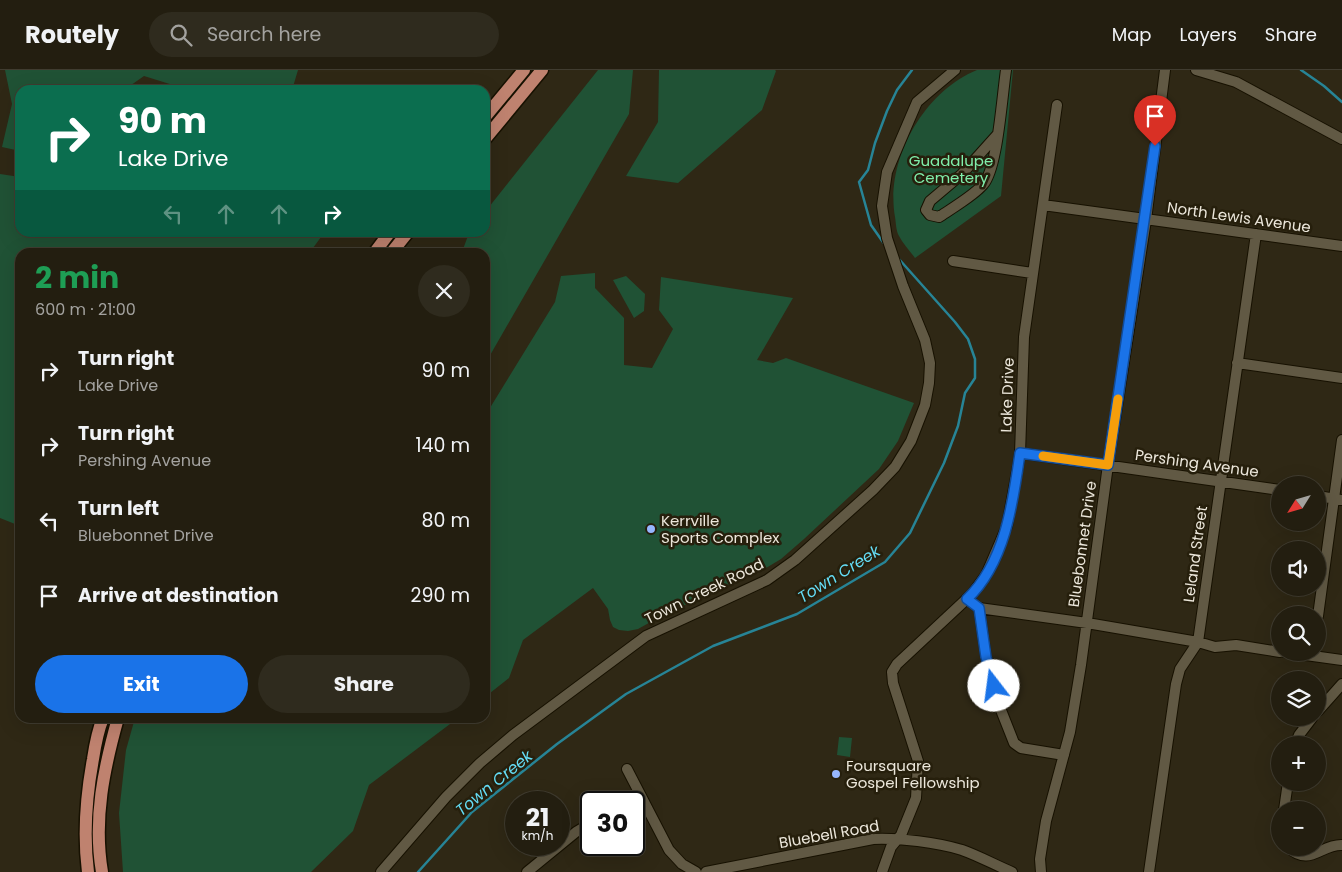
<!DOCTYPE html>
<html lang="en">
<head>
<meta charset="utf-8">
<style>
  :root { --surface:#231e10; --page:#2f2b1e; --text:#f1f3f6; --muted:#a3a29f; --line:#403c30; --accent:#1a73e8 }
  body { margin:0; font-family:Poppins,sans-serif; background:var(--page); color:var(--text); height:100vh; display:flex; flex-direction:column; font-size:19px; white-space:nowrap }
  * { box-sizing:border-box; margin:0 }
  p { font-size:16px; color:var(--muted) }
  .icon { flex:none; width:28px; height:28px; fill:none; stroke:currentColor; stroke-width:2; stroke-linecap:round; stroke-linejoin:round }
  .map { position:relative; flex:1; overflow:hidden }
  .sheet { position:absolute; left:15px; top:178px; width:475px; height:475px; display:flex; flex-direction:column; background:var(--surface); border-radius:15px; box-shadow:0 5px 20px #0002,0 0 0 1px var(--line) }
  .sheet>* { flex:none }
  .hud { position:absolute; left:15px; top:15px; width:475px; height:152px; border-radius:15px; box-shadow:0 5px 20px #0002,0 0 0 1px var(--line); background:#0b6e4f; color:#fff; overflow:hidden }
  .needle { width:32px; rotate:233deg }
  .tools { position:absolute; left:1271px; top:406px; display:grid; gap:10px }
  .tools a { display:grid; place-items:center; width:55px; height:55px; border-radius:50%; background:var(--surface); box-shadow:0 5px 20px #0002,0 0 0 1px var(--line); font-size:25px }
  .speed { position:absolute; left:505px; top:721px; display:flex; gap:10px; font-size:25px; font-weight:700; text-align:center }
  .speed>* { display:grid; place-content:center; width:65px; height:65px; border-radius:50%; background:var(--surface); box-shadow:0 5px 20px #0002,0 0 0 1px var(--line); line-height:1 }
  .speed small { font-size:12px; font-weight:400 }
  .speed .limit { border:2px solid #111; border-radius:8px; background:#fff; color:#111 }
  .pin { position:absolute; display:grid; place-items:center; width:42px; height:42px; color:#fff; margin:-51px -21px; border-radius:50% 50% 50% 0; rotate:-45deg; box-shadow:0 0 5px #0007 }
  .pin .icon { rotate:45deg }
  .me { position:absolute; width:55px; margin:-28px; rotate:345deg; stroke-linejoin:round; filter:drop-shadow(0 0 4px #0008) }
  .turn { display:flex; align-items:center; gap:18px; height:105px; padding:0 20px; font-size:22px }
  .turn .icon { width:65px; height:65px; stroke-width:2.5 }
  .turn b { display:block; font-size:35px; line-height:42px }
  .lanes { display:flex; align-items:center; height:48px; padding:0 20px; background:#0003; justify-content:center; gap:25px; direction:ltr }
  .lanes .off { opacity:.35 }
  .round { display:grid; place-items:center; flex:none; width:52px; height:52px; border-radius:26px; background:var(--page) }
  .overview { display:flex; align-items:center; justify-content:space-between; height:85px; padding:0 20px }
  h1 { font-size:30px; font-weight:700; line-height:38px; color:#1e9e55 }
  .primary-button { display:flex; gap:10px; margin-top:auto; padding:10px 20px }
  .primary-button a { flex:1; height:58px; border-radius:30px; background:var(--accent); color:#fff; font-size:20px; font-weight:700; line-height:58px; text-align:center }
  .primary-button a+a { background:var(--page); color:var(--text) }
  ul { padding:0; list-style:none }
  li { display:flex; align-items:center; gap:15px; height:75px; padding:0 20px }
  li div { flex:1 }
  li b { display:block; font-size:19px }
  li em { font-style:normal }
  header { display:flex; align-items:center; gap:30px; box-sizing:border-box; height:70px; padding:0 25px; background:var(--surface); border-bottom:1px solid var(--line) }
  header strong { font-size:24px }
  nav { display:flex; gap:28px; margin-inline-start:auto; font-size:18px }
  .search { width:350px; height:45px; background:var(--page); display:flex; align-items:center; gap:12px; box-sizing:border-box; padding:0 18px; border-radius:28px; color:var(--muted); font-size:19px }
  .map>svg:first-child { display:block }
</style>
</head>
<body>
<header>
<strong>Routely</strong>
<div class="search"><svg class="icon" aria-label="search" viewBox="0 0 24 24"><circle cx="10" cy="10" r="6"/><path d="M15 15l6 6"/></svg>Search here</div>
<nav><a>Map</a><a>Layers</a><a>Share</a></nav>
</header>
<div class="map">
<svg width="1342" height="802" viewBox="0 0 1342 802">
  <rect width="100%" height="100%" fill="#2f2815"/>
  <path fill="#205235" d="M5,0H298L292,20H189L144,6L124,20H20V81L2,77L12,34Z
    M598,0H633L629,44L485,294V182H462L469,163L485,162V142Z
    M659,0H775L776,1L762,40L678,113L626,106L658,52Z
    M977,0H1013L1001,126L915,188C910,181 903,174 899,166C896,161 896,153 895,147C885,91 923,22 977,0Z
    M0,104L20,107V162L324,163L310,182H20V456L0,448Z
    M595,203V218L624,248V295L652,298L673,259L659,240L661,207L793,228L757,290L773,293L786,288L914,333L898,371L879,399L804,469L781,489L766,498L665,544L638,559L628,561L619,560L613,557L610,550L608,539L593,518L523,570L509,608L485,627V346L555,232L561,206Z
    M626,206L645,224L644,241L634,248L613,210Z
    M135,648H458L369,715L353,761L311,802H123L119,743L126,680Z
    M839,667L852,668L850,687L837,685Z"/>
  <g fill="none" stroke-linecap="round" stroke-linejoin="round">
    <path stroke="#278496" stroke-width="2.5" d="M1301,0L1324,16L1342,32
      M885,175L871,155L859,112L868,100L875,73L887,41L897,20L912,0
      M418,802L472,742L557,674L626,624L713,576L797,544L885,492L910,463L944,393L958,356L965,323L975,308V289L968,269L955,252L898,188"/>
    <defs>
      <path id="minor" d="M1196,0L1236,12L1342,69
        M997,65L962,104L930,131L926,140L930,145L939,147C951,139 978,123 985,112C998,92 1002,27 1006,0
        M1043,135L1342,176
        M953,191L1032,203
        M1237,293L1342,308
        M1020,383L1280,420
        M1318,426L1342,430
        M967,529L979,538L1087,553L1198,572L1215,577L1236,575L1280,582
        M979,538L986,587L997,630L1014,673L1021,678L1064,685
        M1318,546L1342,370
        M1284,582L1342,590
        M1318,641L1342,614
        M1295,675L1299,665L1312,648
        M627,699L669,780L682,794L696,802
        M629,732L641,726
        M1284,740L1288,712
        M1289,778C1310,797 1321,774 1342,775
        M381,802L446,727L480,693L513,665L646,566L767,510L795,490L873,420L895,397L911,371L925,335L929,313L930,293L925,270L903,216L887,168L882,136L887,102L917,32L955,0
        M527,802L576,762L591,753
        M706,802L873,769C900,768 936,772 962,780C979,786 995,795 1012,802
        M882,802L891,777L901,765L916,728L918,691L893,613L892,602L897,594L972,524L986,505L1007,456L1018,396L1020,383L1024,267L1057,35
        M1041,802L1040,789L1046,751L1070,662L1081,595L1108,395L1146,150L1165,0
        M1149,802L1176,614L1180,599L1198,572L1256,164"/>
      <path id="major" d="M485,47L524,0
        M485,69L542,0
        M375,182L390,162
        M392,182L408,162
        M88,802C83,763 86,727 93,689C95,676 98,660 103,648
        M102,802C93,749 104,698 118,648"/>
    </defs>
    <use href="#minor" stroke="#171101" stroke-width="12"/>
    <use href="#major" stroke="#171101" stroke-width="15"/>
    <use href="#minor" stroke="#615944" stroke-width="10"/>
    <use href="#major" stroke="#bf826f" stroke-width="12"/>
  </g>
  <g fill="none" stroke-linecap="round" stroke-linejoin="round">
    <defs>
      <path id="route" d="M994,616L986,587L979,538L967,529C1005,493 1013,433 1020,383L1108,395L1155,76"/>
    </defs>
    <use href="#route" stroke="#114b97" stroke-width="12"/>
    <use href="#route" stroke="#1a73e8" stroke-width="9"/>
    <path stroke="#f59e0b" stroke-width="9" d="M1043,386L1108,395L1118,329"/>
  </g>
  <g fill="#96b6fd" stroke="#261f0c" stroke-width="2">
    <circle cx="651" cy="459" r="5"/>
    <circle cx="836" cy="704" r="5"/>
  </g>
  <g text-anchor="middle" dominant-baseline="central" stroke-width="5" stroke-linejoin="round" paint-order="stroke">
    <g font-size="15" fill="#80efab" stroke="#261f0c">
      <text x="951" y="90">Guadalupe<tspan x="951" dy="17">Cemetery</tspan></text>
    </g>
    <g font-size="15" fill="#ece7db" stroke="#261f0c">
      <text transform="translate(1239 147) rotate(8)">North Lewis Avenue</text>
      <text transform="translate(1007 325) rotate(-88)">Lake Drive</text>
      <text transform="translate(1197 393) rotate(8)">Pershing Avenue</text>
      <text transform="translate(1082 474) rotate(-82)">Bluebonnet Drive</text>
      <text transform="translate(1195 484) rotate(-82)">Leland Street</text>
      <text transform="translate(704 521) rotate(-26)">Town Creek Road</text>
      <text transform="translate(829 764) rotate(-10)">Bluebell Road</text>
    </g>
    <g font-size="15" fill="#ece7db" stroke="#261f0c" text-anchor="start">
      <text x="661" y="450">Kerrville<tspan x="661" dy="17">Sports Complex</tspan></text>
      <text x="846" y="695">Foursquare<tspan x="846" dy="17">Gospel Fellowship</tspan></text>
    </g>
    <g font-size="16" font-style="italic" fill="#64dcf5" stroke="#261f0c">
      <text transform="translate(839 504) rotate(-32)">Town Creek</text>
      <text transform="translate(494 713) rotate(-39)">Town Creek</text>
    </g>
  </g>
</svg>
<div class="tools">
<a><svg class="needle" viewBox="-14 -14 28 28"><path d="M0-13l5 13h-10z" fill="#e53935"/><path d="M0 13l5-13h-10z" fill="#a3a29f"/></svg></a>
<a><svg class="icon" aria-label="sound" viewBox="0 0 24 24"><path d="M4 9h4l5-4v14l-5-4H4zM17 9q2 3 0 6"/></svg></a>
<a><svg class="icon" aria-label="search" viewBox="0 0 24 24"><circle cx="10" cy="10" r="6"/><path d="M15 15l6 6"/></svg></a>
<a><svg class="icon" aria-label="layers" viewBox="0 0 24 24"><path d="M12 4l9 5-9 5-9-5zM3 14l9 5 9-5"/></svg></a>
<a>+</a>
<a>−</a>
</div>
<div class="speed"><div>21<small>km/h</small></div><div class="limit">30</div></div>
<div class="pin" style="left:1155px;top:76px;background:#d93025"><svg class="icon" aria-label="arrive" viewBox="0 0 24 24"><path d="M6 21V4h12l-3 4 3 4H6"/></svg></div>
<svg class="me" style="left:994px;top:616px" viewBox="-20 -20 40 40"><circle r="19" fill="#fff"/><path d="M0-13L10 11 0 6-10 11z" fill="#1a73e8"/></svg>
<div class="hud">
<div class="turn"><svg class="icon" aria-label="right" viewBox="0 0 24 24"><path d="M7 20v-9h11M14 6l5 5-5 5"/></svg><div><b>90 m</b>Lake Drive</div></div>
<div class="lanes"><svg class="icon off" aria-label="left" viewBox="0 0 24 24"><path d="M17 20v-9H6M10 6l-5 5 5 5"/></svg><svg class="icon off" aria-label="ahead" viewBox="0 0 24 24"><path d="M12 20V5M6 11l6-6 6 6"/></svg><svg class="icon off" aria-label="ahead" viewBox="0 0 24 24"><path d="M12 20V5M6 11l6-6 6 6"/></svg><svg class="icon" aria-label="right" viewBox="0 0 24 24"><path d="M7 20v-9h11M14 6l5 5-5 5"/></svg></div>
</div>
<section class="sheet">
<div class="overview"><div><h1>2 min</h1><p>600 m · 21:00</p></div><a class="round"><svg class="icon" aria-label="close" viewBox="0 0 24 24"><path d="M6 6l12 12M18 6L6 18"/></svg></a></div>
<ul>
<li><svg class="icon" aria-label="right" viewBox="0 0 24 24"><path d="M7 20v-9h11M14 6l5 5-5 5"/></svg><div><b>Turn right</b><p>Lake Drive</p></div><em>90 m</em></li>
<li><svg class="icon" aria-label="right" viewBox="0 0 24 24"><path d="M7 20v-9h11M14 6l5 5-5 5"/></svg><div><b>Turn right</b><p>Pershing Avenue</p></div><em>140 m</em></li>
<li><svg class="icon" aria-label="left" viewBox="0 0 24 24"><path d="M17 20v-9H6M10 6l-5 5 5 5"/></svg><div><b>Turn left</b><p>Bluebonnet Drive</p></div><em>80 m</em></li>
<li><svg class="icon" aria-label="arrive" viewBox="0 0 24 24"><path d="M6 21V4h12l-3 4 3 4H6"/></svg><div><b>Arrive at destination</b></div><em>290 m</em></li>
</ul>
<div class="primary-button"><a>Exit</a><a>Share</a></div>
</section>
</div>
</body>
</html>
